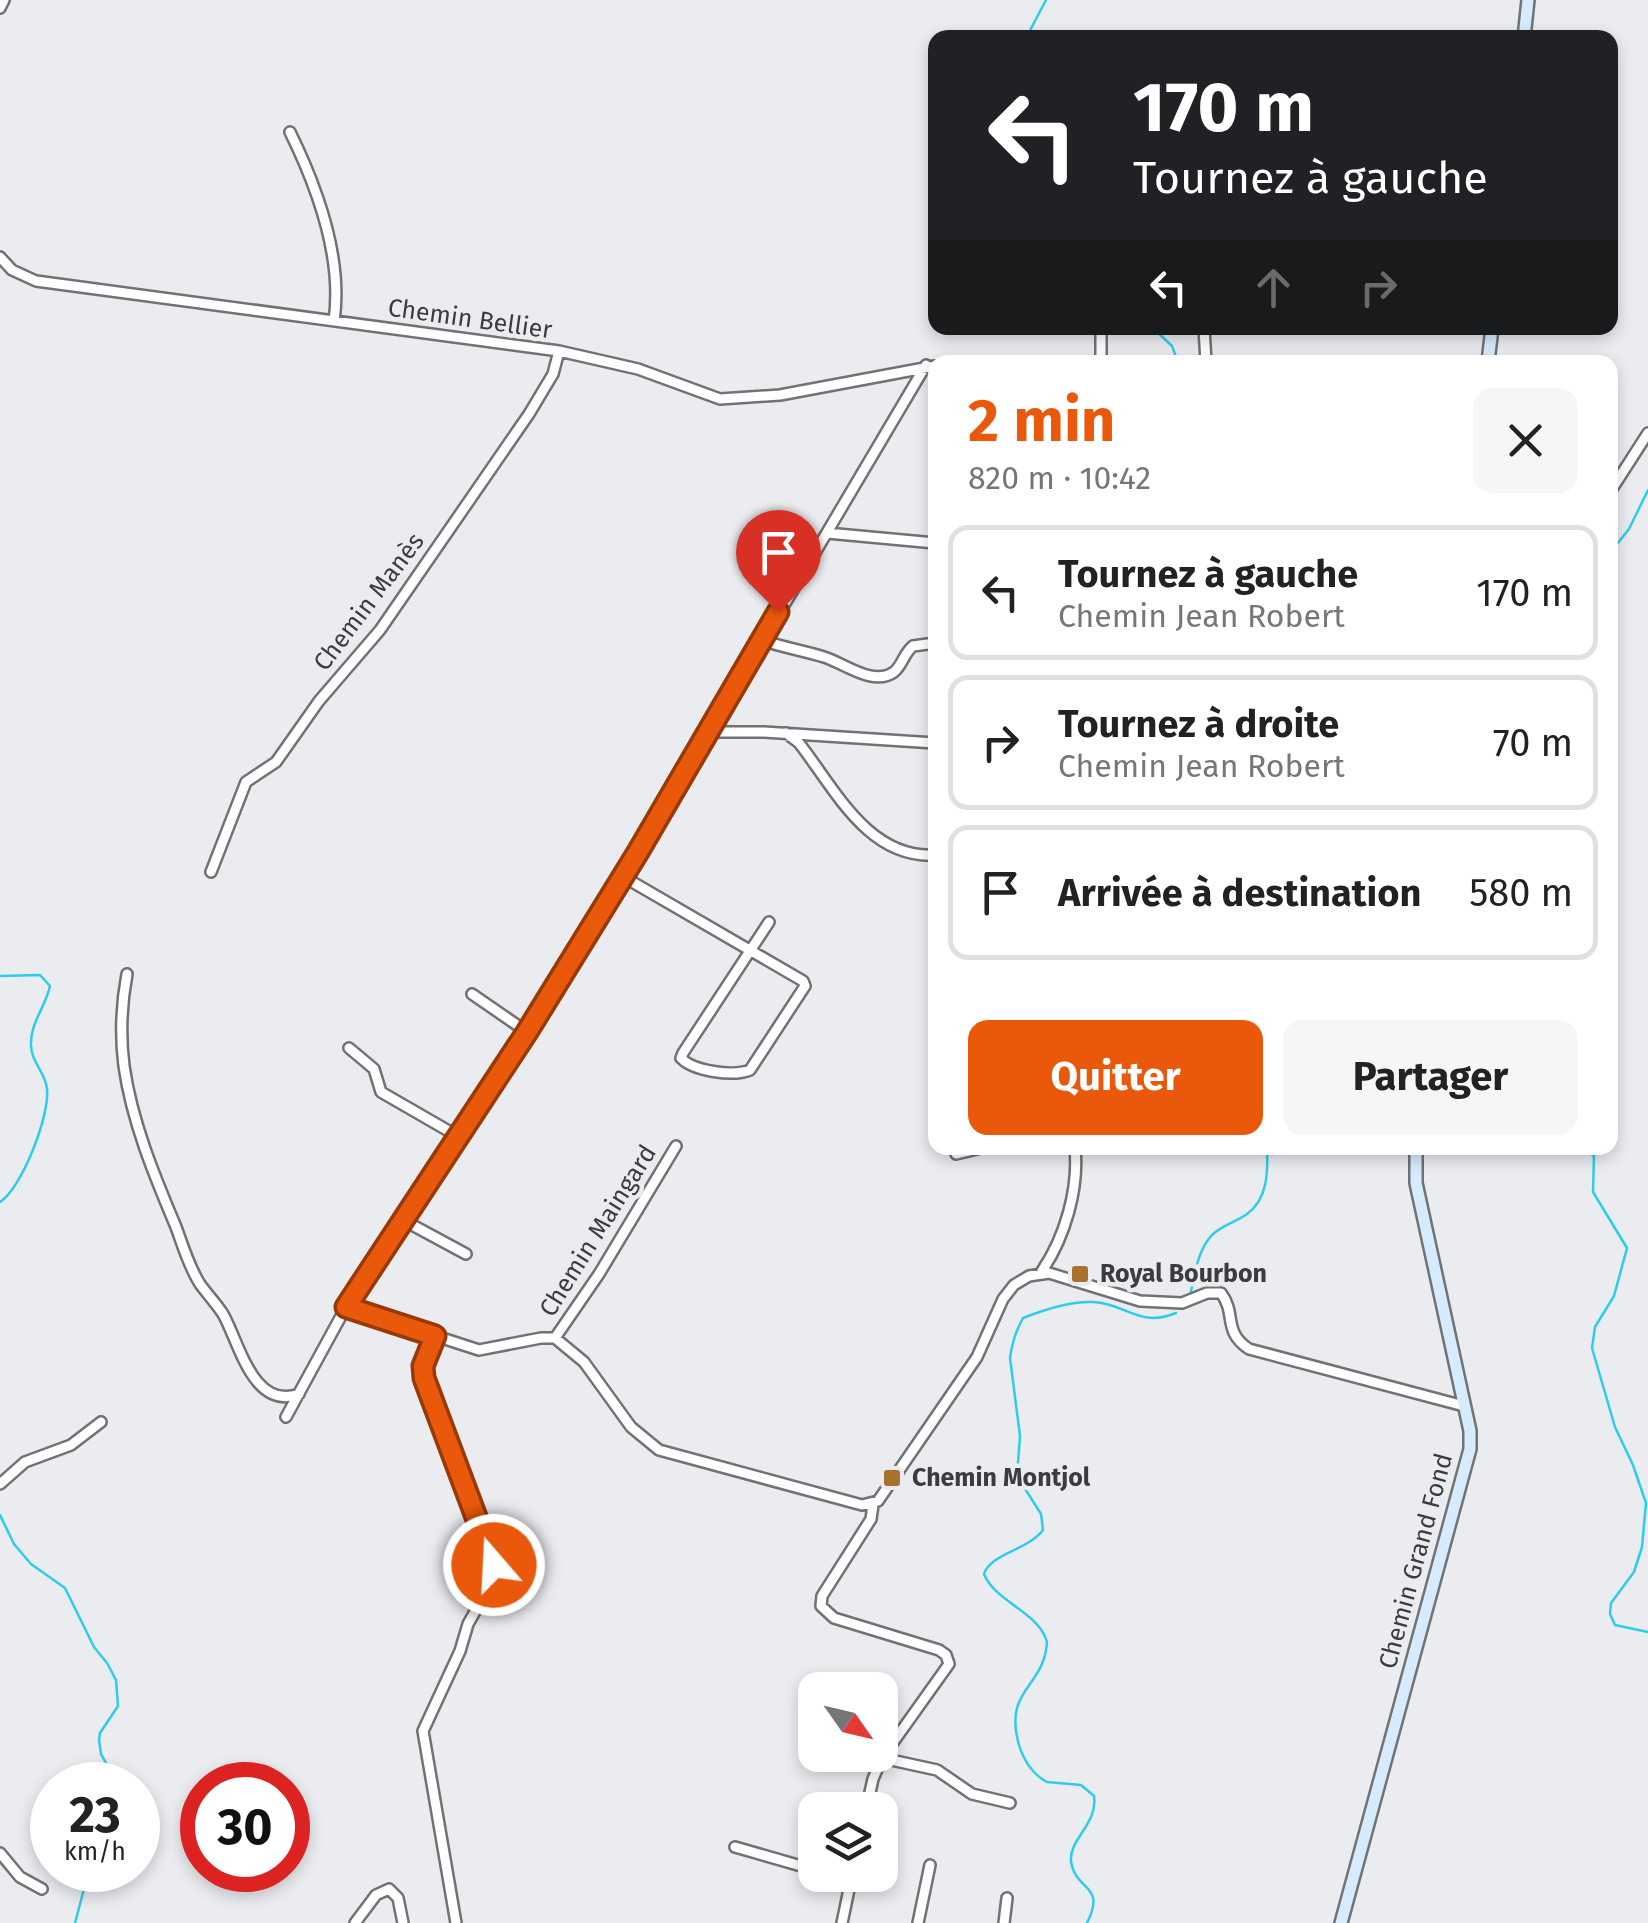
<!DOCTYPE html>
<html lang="fr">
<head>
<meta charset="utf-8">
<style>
  :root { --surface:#fff; --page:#f6f6f6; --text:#222; --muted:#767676; --line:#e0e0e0; --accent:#ea580c }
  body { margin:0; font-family:"Fira Sans",sans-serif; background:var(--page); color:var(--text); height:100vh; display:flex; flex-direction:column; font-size:38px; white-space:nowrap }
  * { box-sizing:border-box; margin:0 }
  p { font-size:32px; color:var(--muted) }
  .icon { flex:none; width:55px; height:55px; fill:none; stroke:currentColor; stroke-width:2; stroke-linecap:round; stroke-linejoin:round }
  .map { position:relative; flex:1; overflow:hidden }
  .details { position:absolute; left:928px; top:355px; width:690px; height:800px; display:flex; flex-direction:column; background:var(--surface); border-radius:20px; box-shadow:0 5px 15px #0003 }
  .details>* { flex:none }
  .top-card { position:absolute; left:928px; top:30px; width:690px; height:305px; border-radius:20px; box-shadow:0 5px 15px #0003; background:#202124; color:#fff; overflow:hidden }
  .needle { width:65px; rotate:124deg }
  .fabs { position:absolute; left:798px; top:1672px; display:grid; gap:20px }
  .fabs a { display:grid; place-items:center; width:100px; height:100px; border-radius:20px; background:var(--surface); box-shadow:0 5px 15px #0003; font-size:50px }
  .speed { position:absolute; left:30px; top:1762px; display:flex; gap:20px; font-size:50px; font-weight:700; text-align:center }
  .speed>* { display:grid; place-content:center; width:130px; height:130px; border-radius:50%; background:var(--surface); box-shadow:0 5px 15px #0003; line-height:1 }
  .speed small { font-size:25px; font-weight:400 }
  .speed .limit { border:15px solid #d22; background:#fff; color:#111 }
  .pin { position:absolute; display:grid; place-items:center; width:85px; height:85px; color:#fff; margin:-102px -42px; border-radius:50% 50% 50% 0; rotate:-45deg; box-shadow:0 0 10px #0007 }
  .pin .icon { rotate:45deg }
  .me { position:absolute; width:110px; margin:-55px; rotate:341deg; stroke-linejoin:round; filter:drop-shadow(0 0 8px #0008) }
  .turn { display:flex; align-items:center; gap:35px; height:210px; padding:0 40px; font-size:45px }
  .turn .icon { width:130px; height:130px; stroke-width:2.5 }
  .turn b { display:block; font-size:70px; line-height:85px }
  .lanes { display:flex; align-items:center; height:95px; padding:0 40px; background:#0003; justify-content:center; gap:50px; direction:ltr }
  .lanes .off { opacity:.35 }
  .round { display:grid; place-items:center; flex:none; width:105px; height:105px; border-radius:20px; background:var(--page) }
  .head { display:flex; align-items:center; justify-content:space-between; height:170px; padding:0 40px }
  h1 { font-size:60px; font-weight:700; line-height:75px; color:var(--accent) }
  .action { display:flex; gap:20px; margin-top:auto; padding:20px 40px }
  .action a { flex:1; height:115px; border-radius:20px; background:var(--accent); color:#fff; font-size:40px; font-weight:700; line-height:115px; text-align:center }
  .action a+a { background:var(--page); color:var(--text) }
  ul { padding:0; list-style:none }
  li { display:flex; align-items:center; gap:30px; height:135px; margin:0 20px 15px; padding:0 20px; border:5px solid var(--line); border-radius:20px }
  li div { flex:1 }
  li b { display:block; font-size:38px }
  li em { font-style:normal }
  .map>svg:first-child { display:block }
</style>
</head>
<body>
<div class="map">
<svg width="1648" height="1923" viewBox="0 0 1648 1923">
  <rect width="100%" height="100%" fill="#ebecf0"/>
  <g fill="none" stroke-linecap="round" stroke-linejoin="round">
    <path stroke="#2eccec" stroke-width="2.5" d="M1026,38L1046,0
      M1153,328L1172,346L1178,362
      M1610,553L1629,529L1648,490
      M0,976L40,975L50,986C46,1006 30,1023 31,1045C31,1062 46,1073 47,1089C50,1115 22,1188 0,1202
      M1582,1148L1594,1156L1593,1192L1627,1248L1614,1296L1595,1327L1592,1348L1615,1427L1633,1465L1646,1503L1642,1547L1634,1572L1611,1603L1610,1614L1615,1625L1648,1632
      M1190,1295C1195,1275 1197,1251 1212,1235C1222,1225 1236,1222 1247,1214C1268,1199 1268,1171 1267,1148
      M0,1515L14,1544L31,1564L65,1588L94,1647L107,1663L116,1680L118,1706L100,1733L99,1740L101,1754L118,1785
      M75,1923L89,1870
      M1087,1923C1107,1883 1075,1892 1071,1861C1069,1839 1098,1824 1094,1796L1081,1785L1047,1782C1032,1774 1024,1761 1019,1745C1003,1688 1044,1689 1047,1642C1039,1612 995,1602 984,1574C990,1554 1028,1550 1043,1530L1041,1514L1017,1476L1020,1436L1010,1358C1012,1343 1015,1332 1023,1318C1043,1310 1071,1301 1093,1302C1128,1304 1139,1328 1176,1313"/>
    <defs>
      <path id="street" d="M0,8L4,0
        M290,132C317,187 343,259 334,321
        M0,257L12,270L36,281L559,351L638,369L720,399L780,395L935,366
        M1101,328V362
        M1204,328L1206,362
        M1610,492L1648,433
        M827,533L935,543
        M761,640C782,647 804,651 824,657C844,663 873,687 894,672C902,666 904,653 913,646L935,643
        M708,732H764L935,743
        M786,733L799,743C835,789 868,859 935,855
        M935,833V842
        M211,872L246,782L276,762L319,701L380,630L529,414L553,374L559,351
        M622,876L803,981L805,986L750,1070C733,1077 693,1071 681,1058L683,1053L769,922
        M127,974C121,1006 120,1035 124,1066C132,1122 154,1175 176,1227C183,1246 189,1267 200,1284C207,1294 216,1303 223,1314C239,1342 253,1411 299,1394
        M472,994L527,1032
        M349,1048L374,1069L381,1092L459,1137
        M956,1154L981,1148
        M403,1220L466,1254
        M1042,1271C1065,1237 1079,1189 1075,1148
        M346,1307L479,1350L541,1338H555L584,1362L631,1427L659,1450L862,1505L878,1501L977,1357L1003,1299L1014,1285L1029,1276L1049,1273L1140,1301L1182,1303L1207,1293H1221C1237,1314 1222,1331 1249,1349L1464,1406
        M435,1337L423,1366L424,1378L494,1565L489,1587L468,1624L460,1651L423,1731L456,1923
        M555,1338L599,1274L676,1146
        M286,1417L346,1307L527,1032L638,852L926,365
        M0,1484L25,1462L71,1445L101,1422
        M882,1758L937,1770L972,1794L1010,1803
        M866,1810L873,1779L882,1758L949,1664L946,1655L939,1650L834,1618L821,1606L822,1596L871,1519L873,1505
        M735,1847L815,1870
        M0,1853L20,1877L42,1889
        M834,1875L851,1880
        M355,1923L376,1895L389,1889L398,1898L403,1923
        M842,1923L852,1875
        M918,1923L930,1865
        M1004,1923L1007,1898"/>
      <path id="secondary" d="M1524,38L1528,0
        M1488,362L1492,328
        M1341,1923L1470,1449V1431L1416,1183V1148"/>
    </defs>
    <use href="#street" stroke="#717276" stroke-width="14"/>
    <use href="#secondary" stroke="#717276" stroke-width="16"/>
    <use href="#street" stroke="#fff" stroke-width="9"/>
    <use href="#secondary" stroke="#d6ecfe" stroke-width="11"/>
  </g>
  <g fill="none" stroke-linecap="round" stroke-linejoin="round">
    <defs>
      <path id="route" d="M494,1565L424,1378L423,1366L435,1336L346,1307L527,1032L638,852L778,612"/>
    </defs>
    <use href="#route" stroke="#983908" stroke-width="25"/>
    <use href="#route" stroke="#ea580c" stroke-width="18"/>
  </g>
  <g fill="#a8712d" stroke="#ebecf0" stroke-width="4">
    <rect x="1070" y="1264" width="20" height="20" rx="5"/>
    <rect x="882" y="1468" width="20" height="20" rx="5"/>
  </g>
  <g text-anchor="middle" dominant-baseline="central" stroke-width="9" stroke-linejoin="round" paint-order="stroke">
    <g font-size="25" fill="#3b3c3d" stroke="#ebecf0">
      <text transform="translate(470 319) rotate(8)">Chemin Bellier</text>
      <text transform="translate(369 602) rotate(-53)">Chemin Manès</text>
      <text transform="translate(598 1231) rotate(-58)">Chemin Maingard</text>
      <text transform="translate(1416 1561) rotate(-75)">Chemin Grand Fond</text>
    </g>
    <g font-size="25" font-weight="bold" fill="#3b3c3d" stroke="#ebecf0" text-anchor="start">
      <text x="1100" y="1274">Royal Bourbon</text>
      <text x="912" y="1478">Chemin Montjol</text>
    </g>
  </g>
</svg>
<div class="fabs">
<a><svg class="needle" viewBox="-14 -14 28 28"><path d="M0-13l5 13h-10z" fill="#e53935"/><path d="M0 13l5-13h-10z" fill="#767676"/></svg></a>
<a><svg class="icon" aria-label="layers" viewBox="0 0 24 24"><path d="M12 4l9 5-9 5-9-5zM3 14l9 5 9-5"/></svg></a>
</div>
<div class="speed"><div>23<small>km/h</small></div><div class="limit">30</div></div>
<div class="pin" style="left:778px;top:612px;background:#d93025"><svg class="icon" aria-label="arrive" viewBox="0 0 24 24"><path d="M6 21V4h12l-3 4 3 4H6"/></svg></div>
<svg class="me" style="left:494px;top:1565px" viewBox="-20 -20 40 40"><circle r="17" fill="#ea580c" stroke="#fff" stroke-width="3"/><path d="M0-11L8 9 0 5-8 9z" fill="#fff"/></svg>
<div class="top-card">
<div class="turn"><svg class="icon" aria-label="left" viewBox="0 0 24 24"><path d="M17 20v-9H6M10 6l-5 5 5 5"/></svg><div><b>170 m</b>Tournez à gauche</div></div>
<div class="lanes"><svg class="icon" aria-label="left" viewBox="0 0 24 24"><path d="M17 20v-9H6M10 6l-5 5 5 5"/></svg><svg class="icon off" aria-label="ahead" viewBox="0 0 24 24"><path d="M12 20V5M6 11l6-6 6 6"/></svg><svg class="icon off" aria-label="right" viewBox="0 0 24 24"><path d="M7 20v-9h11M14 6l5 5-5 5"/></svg></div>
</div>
<section class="details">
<div class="head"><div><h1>2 min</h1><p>820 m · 10:42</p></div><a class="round"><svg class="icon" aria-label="close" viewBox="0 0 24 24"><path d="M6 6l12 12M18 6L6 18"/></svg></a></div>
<ul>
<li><svg class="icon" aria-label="left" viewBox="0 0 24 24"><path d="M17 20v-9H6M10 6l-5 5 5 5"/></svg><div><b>Tournez à gauche</b><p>Chemin Jean Robert</p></div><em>170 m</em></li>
<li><svg class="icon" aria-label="right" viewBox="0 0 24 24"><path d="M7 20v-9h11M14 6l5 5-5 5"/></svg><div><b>Tournez à droite</b><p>Chemin Jean Robert</p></div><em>70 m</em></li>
<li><svg class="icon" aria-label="arrive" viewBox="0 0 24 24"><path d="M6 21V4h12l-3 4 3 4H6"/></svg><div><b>Arrivée à destination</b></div><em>580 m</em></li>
</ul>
<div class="action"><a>Quitter</a><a>Partager</a></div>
</section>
</div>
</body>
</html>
